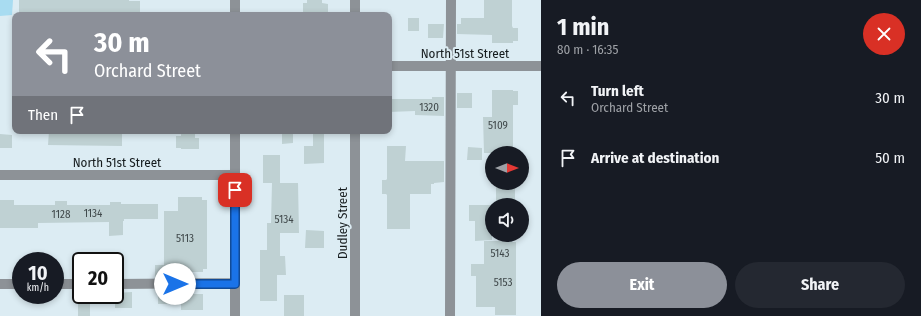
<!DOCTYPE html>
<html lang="en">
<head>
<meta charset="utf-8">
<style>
  :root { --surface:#171b24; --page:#242831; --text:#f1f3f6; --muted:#9ea1a6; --accent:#8c9099 }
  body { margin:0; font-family:"Fira Sans Condensed",sans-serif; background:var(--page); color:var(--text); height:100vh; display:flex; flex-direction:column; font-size:15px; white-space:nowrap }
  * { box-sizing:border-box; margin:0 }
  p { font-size:13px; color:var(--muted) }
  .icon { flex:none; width:22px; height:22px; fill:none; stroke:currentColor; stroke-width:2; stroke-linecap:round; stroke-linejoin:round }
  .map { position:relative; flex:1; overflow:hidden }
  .panel { display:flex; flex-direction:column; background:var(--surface); width:380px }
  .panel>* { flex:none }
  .banner { position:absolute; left:12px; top:12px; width:380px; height:122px; border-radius:8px; box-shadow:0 2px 6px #0003; background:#8c9099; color:#fff; overflow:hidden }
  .needle { width:26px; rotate:90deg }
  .tools { position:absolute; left:485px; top:146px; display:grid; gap:8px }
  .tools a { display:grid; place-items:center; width:44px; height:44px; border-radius:50%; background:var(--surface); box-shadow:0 2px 6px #0003; font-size:20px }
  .speed { position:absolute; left:12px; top:252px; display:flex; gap:8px; font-size:20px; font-weight:700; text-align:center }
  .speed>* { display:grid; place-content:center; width:52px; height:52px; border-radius:50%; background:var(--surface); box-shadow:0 2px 6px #0003; line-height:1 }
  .speed small { font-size:10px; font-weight:400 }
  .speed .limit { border:2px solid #111; border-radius:6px; background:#fff; color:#111 }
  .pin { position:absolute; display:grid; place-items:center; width:34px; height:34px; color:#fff; margin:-17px; border-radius:8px; box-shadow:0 2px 6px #0006 }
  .me { position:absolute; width:44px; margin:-22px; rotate:90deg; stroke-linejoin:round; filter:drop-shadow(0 0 3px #0008) }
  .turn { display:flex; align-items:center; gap:14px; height:84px; padding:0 16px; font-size:18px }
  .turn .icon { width:52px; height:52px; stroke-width:2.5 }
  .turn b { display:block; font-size:28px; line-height:34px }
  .then { display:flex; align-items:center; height:38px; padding:0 16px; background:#0003; gap:8px; font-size:15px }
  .round { display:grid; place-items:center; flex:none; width:42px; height:42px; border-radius:21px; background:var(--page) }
  .overview { display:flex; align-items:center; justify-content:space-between; height:68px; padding:0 16px }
  h1 { font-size:24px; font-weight:700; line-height:30px }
  .button { display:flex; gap:8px; margin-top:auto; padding:8px 16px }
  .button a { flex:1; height:46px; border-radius:24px; background:var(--accent); color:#fff; font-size:16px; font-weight:700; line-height:46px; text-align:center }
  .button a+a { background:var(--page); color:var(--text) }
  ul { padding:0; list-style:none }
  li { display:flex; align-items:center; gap:12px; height:60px; padding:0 16px }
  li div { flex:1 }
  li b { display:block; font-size:15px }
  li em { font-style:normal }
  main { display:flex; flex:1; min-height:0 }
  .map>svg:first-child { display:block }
</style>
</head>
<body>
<main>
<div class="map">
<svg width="541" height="316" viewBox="0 0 541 316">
  <rect width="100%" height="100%" fill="#dcecf3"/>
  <path fill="#a8dcf1" d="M0,0H13L12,15L0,16Z"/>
  <path fill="#bfd1d3" d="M19,0H129V1H140V15L19,14Z
    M307,0H322V3L328,4V15H303V3H307Z
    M484,0H512V26L513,28H518V41H513V43H492V35L457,34V24H461V18H484Z
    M408,18H419V31H408Z
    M428,24H444L443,38H428Z
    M492,90H513V91H518V105H513V153H484L483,117H492Z
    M457,93H472V108H457Z
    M432,97H444V116L415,115V111L389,112V99H432Z
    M49,131H122V146L48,145Z
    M181,131H195V138H199V149H181V148H176V136H181Z
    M282,131H293V143L282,144Z
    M313,131H324V163L304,164V146H313Z
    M0,134L12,135V148H0Z
    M387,146H406L405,161H444V182L434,183V184H431V194H410V229H387V195L386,194H382V180H386L387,179Z
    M468,147L482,148V160H467Z
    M263,155H280V183H298L299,233H280V256H285L286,275H277V301H260V250H267V223H271L272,183H263Z
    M496,183H515V202H496Z
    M178,197H202V200H207V269H203V272H174V277H155V265H164V211H178Z
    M0,200H14V205H55V201H67V205H110V202H121V204H158V219H124V221H123V235L109,236V222L38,223V228H0Z
    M469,205H492V240L475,241V221H469Z
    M306,230L324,231V248H305Z
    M484,241H512V242H516V315H495V307H476V276H471V264H484Z
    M158,290H174V294H203V310H181V304H158Z
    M132,292V308H115V293Z
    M78,295H90V316H78Z
    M284,295H304V316H284Z"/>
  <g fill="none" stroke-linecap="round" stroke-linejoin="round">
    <path stroke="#8d9297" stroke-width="10" d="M235,0V15
      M355,0V15
      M389,66H541
      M0,175H235
      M0,284H21
      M55,284H81
      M115,284L235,283
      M235,316V131
      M355,316V131
      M450,316L451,0"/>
  </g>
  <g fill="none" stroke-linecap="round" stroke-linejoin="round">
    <defs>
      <path id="route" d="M175,284H235V190"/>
    </defs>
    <use href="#route" stroke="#114b97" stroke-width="10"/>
    <use href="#route" stroke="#1a73e8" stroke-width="7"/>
  </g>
  <g text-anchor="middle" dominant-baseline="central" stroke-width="4" stroke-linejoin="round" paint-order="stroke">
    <g font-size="11" fill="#40494b">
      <text x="429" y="107">1320</text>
      <text x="498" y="125">5109</text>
      <text x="93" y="213">1134</text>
      <text x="61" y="214">1128</text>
      <text x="284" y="219">5134</text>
      <text x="185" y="238">5113</text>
      <text x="500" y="253">5143</text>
      <text x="503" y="282">5153</text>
    </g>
    <g font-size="13" fill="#161c1e" stroke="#dcecf3">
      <text x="465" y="53">North 51st Street</text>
      <text x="117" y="162">North 51st Street</text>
      <text transform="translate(342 223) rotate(-90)">Dudley Street</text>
    </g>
  </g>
</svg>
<div class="tools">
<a><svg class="needle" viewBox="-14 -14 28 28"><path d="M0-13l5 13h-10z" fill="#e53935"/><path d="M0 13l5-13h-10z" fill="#9ea1a6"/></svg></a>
<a><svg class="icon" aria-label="sound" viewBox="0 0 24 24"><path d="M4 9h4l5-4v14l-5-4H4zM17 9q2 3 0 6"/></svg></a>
</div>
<div class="speed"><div>10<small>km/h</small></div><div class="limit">20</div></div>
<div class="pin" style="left:235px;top:190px;background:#d93025"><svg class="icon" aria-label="arrive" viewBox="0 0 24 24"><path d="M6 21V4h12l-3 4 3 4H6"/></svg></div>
<svg class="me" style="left:175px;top:284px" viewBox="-20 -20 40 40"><circle r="19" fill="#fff"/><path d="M0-13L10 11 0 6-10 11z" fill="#1a73e8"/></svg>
<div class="banner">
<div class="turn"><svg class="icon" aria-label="left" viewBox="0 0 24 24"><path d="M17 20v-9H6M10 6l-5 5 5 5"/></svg><div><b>30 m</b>Orchard Street</div></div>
<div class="then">Then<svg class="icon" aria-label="arrive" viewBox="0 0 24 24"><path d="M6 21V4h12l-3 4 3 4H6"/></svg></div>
</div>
</div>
<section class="panel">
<div class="overview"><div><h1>1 min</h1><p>80 m · 16:35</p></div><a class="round" style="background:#d93025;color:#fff"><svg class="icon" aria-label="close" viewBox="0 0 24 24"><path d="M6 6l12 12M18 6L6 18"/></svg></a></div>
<ul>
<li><svg class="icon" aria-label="left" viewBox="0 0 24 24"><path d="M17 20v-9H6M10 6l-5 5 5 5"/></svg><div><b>Turn left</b><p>Orchard Street</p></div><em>30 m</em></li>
<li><svg class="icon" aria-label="arrive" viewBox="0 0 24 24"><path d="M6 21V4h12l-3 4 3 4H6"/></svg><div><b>Arrive at destination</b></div><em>50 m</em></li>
</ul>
<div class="button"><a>Exit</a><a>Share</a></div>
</section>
</main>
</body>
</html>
